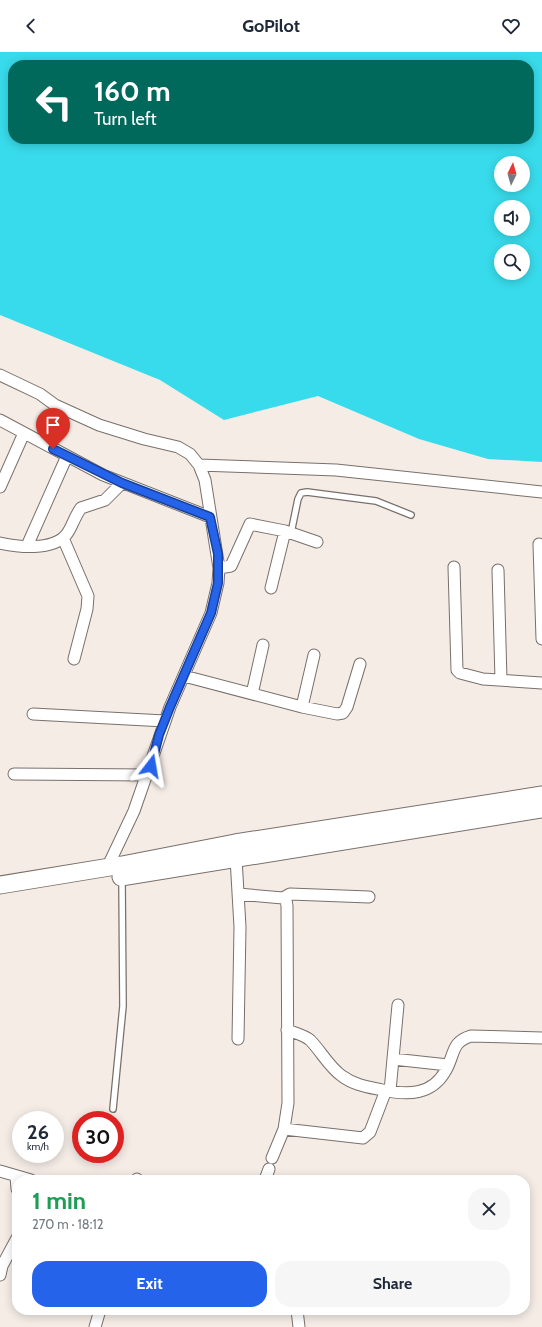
<!DOCTYPE html>
<html lang="en">
<head>
<meta charset="utf-8">
<style>
  :root { --surface:#fff; --page:#f6f6f7; --text:#1f2937; --muted:#747a83; --accent:#2563eb }
  body { margin:0; font-family:Cabin,sans-serif; background:var(--page); color:var(--text); height:100vh; display:flex; flex-direction:column; font-size:15px; white-space:nowrap }
  * { box-sizing:border-box; margin:0 }
  p { font-size:13px; color:var(--muted) }
  .icon { flex:none; width:22px; height:22px; fill:none; stroke:currentColor; stroke-width:2; stroke-linecap:round; stroke-linejoin:round }
  .map { position:relative; flex:1; overflow:hidden }
  .panel { position:absolute; left:12px; top:1123px; width:518px; height:140px; display:flex; flex-direction:column; background:var(--surface); border-radius:16px; box-shadow:0 2px 10px #0003 }
  .panel>* { flex:none }
  .top-card { position:absolute; left:8px; top:8px; width:526px; height:84px; border-radius:16px; box-shadow:0 2px 10px #0003; background:#00695c; color:#fff; overflow:hidden }
  .needle { width:26px; rotate:5deg }
  .buttons { position:absolute; left:494px; top:104px; display:grid; gap:8px }
  .buttons a { display:grid; place-items:center; width:36px; height:36px; border-radius:50%; background:var(--surface); box-shadow:0 2px 10px #0003; font-size:20px }
  .speed { position:absolute; left:12px; top:1059px; display:flex; gap:8px; font-size:20px; font-weight:700; text-align:center }
  .speed>* { display:grid; place-content:center; width:52px; height:52px; border-radius:50%; background:var(--surface); box-shadow:0 2px 10px #0003; line-height:1 }
  .speed small { font-size:10px; font-weight:400 }
  .speed .limit { border:6px solid #d22; background:#fff; color:#111 }
  .pin { position:absolute; display:grid; place-items:center; width:34px; height:34px; color:#fff; margin:-41px -17px; border-radius:50% 50% 50% 0; rotate:-45deg; box-shadow:0 0 4px #0007 }
  .pin .icon { rotate:45deg }
  .me { position:absolute; width:44px; margin:-22px; rotate:14deg; stroke-linejoin:round; filter:drop-shadow(0 0 3px #0008) }
  .turn { display:flex; align-items:center; gap:14px; height:84px; padding:0 20px; font-size:18px }
  .turn .icon { width:52px; height:52px; stroke-width:2.5 }
  .turn b { display:block; font-size:28px; line-height:34px }
  .round { display:grid; place-items:center; flex:none; width:42px; height:42px; border-radius:16px; background:var(--page) }
  .overview { display:flex; align-items:center; justify-content:space-between; height:68px; padding:0 20px }
  h1 { font-size:24px; font-weight:700; line-height:30px; color:#1e9e55 }
  .primary-button { display:flex; gap:8px; margin-top:auto; padding:8px 20px }
  .primary-button a { flex:1; height:46px; border-radius:16px; background:var(--accent); color:#fff; font-size:16px; font-weight:700; line-height:46px; text-align:center }
  .primary-button a+a { background:var(--page); color:var(--text) }
  header { display:flex; justify-content:space-between; align-items:center; height:52px; padding:0 20px; background:var(--surface); font-size:18px; font-weight:700 }
  .map>svg:first-child { display:block }
</style>
</head>
<body>
<header><svg class="icon" aria-label="back" viewBox="0 0 24 24"><path d="M15 5l-7 7 7 7"/></svg>GoPilot<svg class="icon" aria-label="heart" viewBox="0 0 24 24"><path d="M12 20l-8-8c-3-5 5-10 8-4 3-6 11-1 8 4z"/></svg></header>
<div class="map">
<svg width="542" height="1275" viewBox="0 0 542 1275">
  <rect width="100%" height="100%" fill="#f5ece6"/>
  <path fill="#38dbeb" fill-rule="evenodd" d="M0,0H542V410L488,407L419,387L318,344L224,368L160,328L0,263ZM13,13H529V87H13ZM501,111H523V133H501ZM501,155H523V177H501ZM501,199H523V221H501Z"/>
  <g fill="none" stroke-linecap="round" stroke-linejoin="round">
    <defs>
      <path id="lane" d="M291,481L298,447L301,441L307,440L376,449L411,463
        M113,1057L123,954L122,827"/>
      <path id="street" d="M0,323L40,342L55,353L99,373L144,387L178,395L190,402L199,413L205,428L219,516L218,531L211,561L170,655L134,759L107,816
        M0,368L103,423L210,465
        M199,413L336,418L542,440
        M0,435L24,381
        M63,486L88,544L87,557L74,607
        M0,491C18,495 52,499 66,483C72,476 74,465 81,456L105,448L122,431
        M539,492L542,587
        M27,494L67,404
        M454,515L457,618L460,621L483,627L542,631
        M219,516L231,514L250,472L285,479L317,490
        M498,518L501,628
        M271,536L285,479
        M184,624L302,655L337,662L343,661L347,655L360,612
        M252,642L263,593
        M302,655L314,603
        M33,662L165,669
        M14,722L148,723
        M236,806L240,875L238,987
        M238,842L283,846L286,848L287,854L288,1051L284,1077L272,1106
        M283,846L290,842L369,845
        M287,978C295,981 304,983 310,988C321,999 329,1015 342,1024C354,1033 368,1035 382,1038C407,1043 432,1044 446,1018C455,1002 451,990 471,984L542,986
        M393,1007L448,1013
        M390,1039L398,953
        M284,1077L363,1086L370,1080L386,1038
        M0,1119L31,1128
        M16,1124L17,1137
        M137,1128V1127
        M265,1128L269,1117
        M0,1223L2,1214L17,1186
        M297,1258L299,1275
        M95,1275L100,1258"/>
      <path id="primary" d="M121,825L542,757
        M0,833L122,813L235,791L542,743"/>
    </defs>
    <use href="#lane" stroke="#78706b" stroke-width="8"/>
    <use href="#street" stroke="#78706b" stroke-width="13"/>
    <use href="#primary" stroke="#78706b" stroke-width="19"/>
    <use href="#lane" stroke="#fff" stroke-width="5.5"/>
    <use href="#street" stroke="#fff" stroke-width="11"/>
    <use href="#primary" stroke="#fff" stroke-width="17"/>
  </g>
  <g fill="none" stroke-linecap="round" stroke-linejoin="round">
    <defs>
      <path id="route" d="M53,397L122,431L210,465L218,502V531L211,561L170,655L159,683L151,714"/>
    </defs>
    <use href="#route" stroke="#184099" stroke-width="10"/>
    <use href="#route" stroke="#2563eb" stroke-width="7"/>
  </g>
</svg>
<div class="buttons">
<a><svg class="needle" viewBox="-14 -14 28 28"><path d="M0-13l5 13h-10z" fill="#e53935"/><path d="M0 13l5-13h-10z" fill="#747a83"/></svg></a>
<a><svg class="icon" aria-label="sound" viewBox="0 0 24 24"><path d="M4 9h4l5-4v14l-5-4H4zM17 9q2 3 0 6"/></svg></a>
<a><svg class="icon" aria-label="search" viewBox="0 0 24 24"><circle cx="10" cy="10" r="6"/><path d="M15 15l6 6"/></svg></a>
</div>
<div class="speed"><div>26<small>km/h</small></div><div class="limit">30</div></div>
<div class="pin" style="left:53px;top:397px;background:#d93025"><svg class="icon" aria-label="arrive" viewBox="0 0 24 24"><path d="M6 21V4h12l-3 4 3 4H6"/></svg></div>
<svg class="me" style="left:151px;top:714px" viewBox="-20 -20 40 40"><path d="M0-17L14 15 0 8-14 15z" fill="#2563eb" stroke="#fff" stroke-width="4"/></svg>
<div class="top-card">
<div class="turn"><svg class="icon" aria-label="left" viewBox="0 0 24 24"><path d="M17 20v-9H6M10 6l-5 5 5 5"/></svg><div><b>160 m</b>Turn left</div></div>
</div>
<section class="panel">
<div class="overview"><div><h1>1 min</h1><p>270 m · 18:12</p></div><a class="round"><svg class="icon" aria-label="close" viewBox="0 0 24 24"><path d="M6 6l12 12M18 6L6 18"/></svg></a></div>
<div class="primary-button"><a>Exit</a><a>Share</a></div>
</section>
</div>
</body>
</html>
